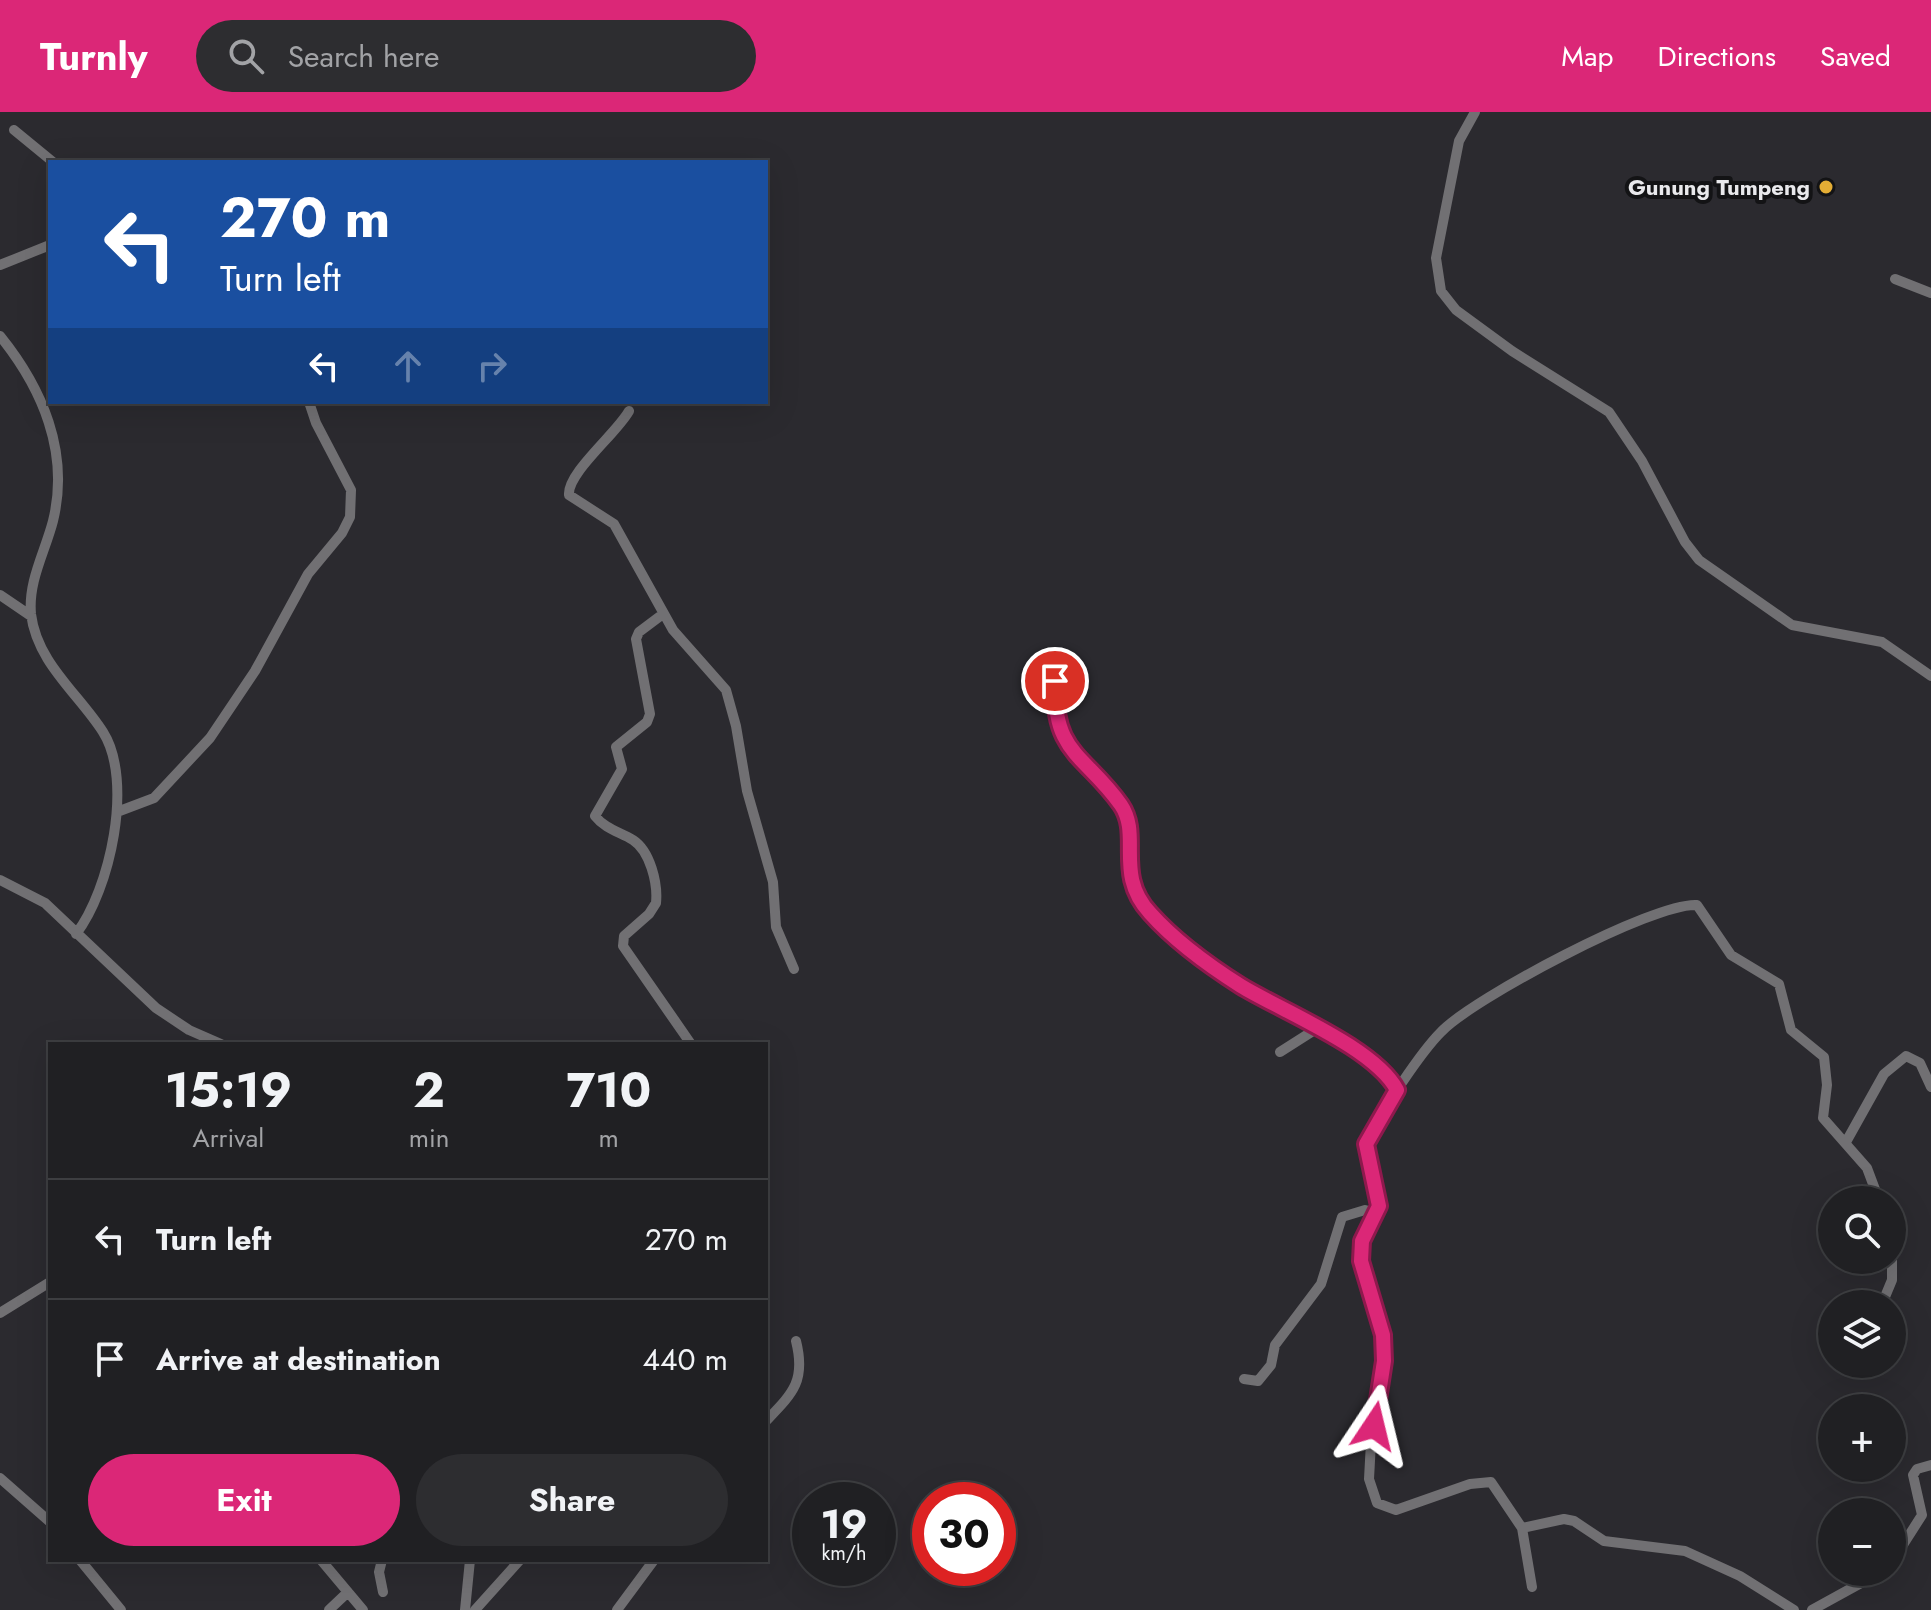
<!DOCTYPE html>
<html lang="en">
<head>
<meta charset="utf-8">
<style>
  :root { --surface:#202023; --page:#2d2d30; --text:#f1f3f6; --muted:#a2a3a6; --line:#3d3e41; --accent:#db2777 }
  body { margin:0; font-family:Jost,sans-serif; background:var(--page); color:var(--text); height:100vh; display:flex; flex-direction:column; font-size:30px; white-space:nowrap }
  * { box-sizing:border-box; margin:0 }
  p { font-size:26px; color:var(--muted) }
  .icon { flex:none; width:44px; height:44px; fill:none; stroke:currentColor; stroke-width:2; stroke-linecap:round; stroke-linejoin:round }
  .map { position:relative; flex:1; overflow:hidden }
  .side { position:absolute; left:48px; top:930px; width:720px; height:520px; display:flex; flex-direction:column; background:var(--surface); border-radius:0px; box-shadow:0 8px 32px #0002,0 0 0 2px var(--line) }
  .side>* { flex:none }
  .banner { position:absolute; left:48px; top:48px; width:720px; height:244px; border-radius:0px; box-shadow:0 8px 32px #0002,0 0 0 2px var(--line); background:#1a4fa0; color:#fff; overflow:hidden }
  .fabs { position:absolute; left:1818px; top:1074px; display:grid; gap:16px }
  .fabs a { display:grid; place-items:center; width:88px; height:88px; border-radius:50%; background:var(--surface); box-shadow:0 8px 32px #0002,0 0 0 2px var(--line); font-size:40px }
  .speed { position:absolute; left:792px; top:1370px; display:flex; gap:16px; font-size:40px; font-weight:700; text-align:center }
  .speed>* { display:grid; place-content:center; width:104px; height:104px; border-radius:50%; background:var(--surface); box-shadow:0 8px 32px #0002,0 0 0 2px var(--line); line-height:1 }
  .speed small { font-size:20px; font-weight:400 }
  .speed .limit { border:12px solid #d22; background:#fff; color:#111 }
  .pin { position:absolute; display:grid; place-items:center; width:68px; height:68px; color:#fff; margin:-34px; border:4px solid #fff; border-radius:50%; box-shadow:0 2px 8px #0007 }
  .me { position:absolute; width:88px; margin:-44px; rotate:10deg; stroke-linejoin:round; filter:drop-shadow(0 0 6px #0008) }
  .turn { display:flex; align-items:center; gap:28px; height:168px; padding:0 40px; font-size:36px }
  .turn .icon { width:104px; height:104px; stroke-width:2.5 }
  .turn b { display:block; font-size:56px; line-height:68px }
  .lanes { display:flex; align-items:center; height:76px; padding:0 40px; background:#0003; justify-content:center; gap:40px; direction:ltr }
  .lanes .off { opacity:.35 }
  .eta { display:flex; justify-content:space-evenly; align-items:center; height:136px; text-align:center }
  .eta b { font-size:48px; font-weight:700; line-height:56px }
  .button { display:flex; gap:16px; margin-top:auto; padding:16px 40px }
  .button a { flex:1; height:92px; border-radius:48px; background:var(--accent); color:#fff; font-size:32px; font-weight:700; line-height:92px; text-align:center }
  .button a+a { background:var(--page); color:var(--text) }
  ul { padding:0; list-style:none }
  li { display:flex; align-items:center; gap:24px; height:120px; padding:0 40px; border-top:2px solid var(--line) }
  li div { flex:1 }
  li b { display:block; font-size:30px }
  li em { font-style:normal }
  header { display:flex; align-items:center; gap:48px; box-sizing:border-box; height:112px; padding:0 40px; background:var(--accent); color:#fff }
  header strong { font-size:38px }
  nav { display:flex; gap:44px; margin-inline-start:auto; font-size:28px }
  .search { width:560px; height:72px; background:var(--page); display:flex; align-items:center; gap:20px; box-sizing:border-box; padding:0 28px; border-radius:44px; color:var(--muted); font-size:30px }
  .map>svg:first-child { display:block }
</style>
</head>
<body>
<header>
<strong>Turnly</strong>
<div class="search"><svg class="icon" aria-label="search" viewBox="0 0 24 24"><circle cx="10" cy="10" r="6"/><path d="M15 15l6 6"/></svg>Search here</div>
<nav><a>Map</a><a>Directions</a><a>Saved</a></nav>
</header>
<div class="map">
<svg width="1931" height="1498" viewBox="0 0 1931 1498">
  <rect width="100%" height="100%" fill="#2b2a2f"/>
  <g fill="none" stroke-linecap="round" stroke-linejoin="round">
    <path stroke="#717073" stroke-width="10" d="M1475,0L1459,29L1436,146L1441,179L1456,198L1512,239L1609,300L1642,349L1685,430L1699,448L1792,513L1882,530L1931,564
      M14,18L53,50
      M0,153L50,133
      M1895,167L1931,181
      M0,224C42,276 70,340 53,409C45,440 28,469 31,502C37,551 79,582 103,620C134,669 110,778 76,822
      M629,299C617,321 567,361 569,383L614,412L673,518L726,578L736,614L747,679L773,770L776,815L794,857
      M0,483L31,504
      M663,502L639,520L636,527L650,602L647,610L616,635L622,657L595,704C605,717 620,720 633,728C650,739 658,771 656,791L649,802L624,824L623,834L691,932
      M1055,569C1053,643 1085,642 1121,693C1143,724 1114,762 1150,801C1175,828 1211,855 1241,874C1281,898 1377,938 1397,978L1366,1032L1379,1094L1362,1129L1361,1149L1383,1223L1384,1249L1371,1330L1369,1367L1377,1391L1396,1398L1470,1372L1491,1370L1522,1416L1564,1407L1574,1409L1604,1429L1685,1439L1740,1464L1794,1498
      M117,700L154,686L210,626L255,559L308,462L342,421L350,405L351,378L316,311L309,290
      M0,768L45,791L156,896L189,918L221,932
      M1280,940L1313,919H1320
      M1397,978C1410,959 1424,937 1441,920C1472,887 1654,790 1697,793L1731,843L1779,872L1791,918L1824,945L1827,973L1823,1006L1867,1056L1879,1088
      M1846,1030L1884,962L1906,944L1920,951L1931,975
      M1882,1192L1892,1168V1144
      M0,1201L50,1170
      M1244,1267L1258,1269L1271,1253L1275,1233L1321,1172L1342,1105L1365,1098L1376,1101
      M766,1309C793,1281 806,1269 796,1229
      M0,1366L50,1410
      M1522,1416L1532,1475
      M80,1448L121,1498
      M321,1448L363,1498
      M382,1448L379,1460L383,1480
      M1892,1450L1922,1403L1913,1363L1917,1357L1931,1353
      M329,1498L348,1480
      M465,1498L470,1448
      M475,1498L520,1448
      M617,1498L654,1448
      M1812,1498L1881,1460"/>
  </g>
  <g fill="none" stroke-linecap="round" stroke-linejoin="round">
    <defs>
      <path id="route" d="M1055,569C1053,643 1085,642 1121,693C1142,724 1114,762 1150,801C1174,828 1211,855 1241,874C1282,899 1375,936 1397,978L1366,1032L1379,1094L1362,1129L1361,1149L1383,1223L1384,1249L1374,1314"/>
    </defs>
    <use href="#route" stroke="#8e194d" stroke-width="20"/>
    <use href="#route" stroke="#db2777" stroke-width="14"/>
  </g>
  <circle fill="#e4ad35" stroke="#131315" stroke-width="3" cx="1826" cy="75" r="8"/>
  <g text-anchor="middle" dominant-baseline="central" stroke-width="8" stroke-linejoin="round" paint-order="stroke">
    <g font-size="22" font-weight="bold" fill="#e9e9ec" stroke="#131315" text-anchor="end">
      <text x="1810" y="75">Gunung Tumpeng</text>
    </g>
  </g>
</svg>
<div class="fabs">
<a><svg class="icon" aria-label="search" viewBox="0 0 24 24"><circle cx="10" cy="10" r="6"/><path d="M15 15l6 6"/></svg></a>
<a><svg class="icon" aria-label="layers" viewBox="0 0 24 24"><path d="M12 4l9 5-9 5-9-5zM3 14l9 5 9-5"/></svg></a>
<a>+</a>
<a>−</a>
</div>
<div class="speed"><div>19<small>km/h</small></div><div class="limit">30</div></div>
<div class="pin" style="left:1055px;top:569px;background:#d93025"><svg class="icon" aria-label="arrive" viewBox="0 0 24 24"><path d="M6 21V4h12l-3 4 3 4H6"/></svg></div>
<svg class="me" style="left:1374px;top:1314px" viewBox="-20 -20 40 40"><path d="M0-17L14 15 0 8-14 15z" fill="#db2777" stroke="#fff" stroke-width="4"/></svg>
<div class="banner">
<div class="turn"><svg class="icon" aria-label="left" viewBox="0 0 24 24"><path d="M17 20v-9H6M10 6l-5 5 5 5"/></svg><div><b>270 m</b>Turn left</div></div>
<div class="lanes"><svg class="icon" aria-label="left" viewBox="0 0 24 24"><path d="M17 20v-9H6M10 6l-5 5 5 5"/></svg><svg class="icon off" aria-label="ahead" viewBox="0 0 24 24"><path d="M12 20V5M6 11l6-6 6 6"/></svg><svg class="icon off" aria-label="right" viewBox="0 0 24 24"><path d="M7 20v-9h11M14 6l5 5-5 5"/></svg></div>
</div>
<section class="side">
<div class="eta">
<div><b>15:19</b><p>Arrival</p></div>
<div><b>2</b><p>min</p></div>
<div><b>710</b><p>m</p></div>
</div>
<ul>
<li><svg class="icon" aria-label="left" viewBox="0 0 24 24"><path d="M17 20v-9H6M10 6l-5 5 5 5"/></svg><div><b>Turn left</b></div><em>270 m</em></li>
<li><svg class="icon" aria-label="arrive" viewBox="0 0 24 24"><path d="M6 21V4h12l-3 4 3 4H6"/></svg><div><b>Arrive at destination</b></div><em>440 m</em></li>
</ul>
<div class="button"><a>Exit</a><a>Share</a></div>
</section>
</div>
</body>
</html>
